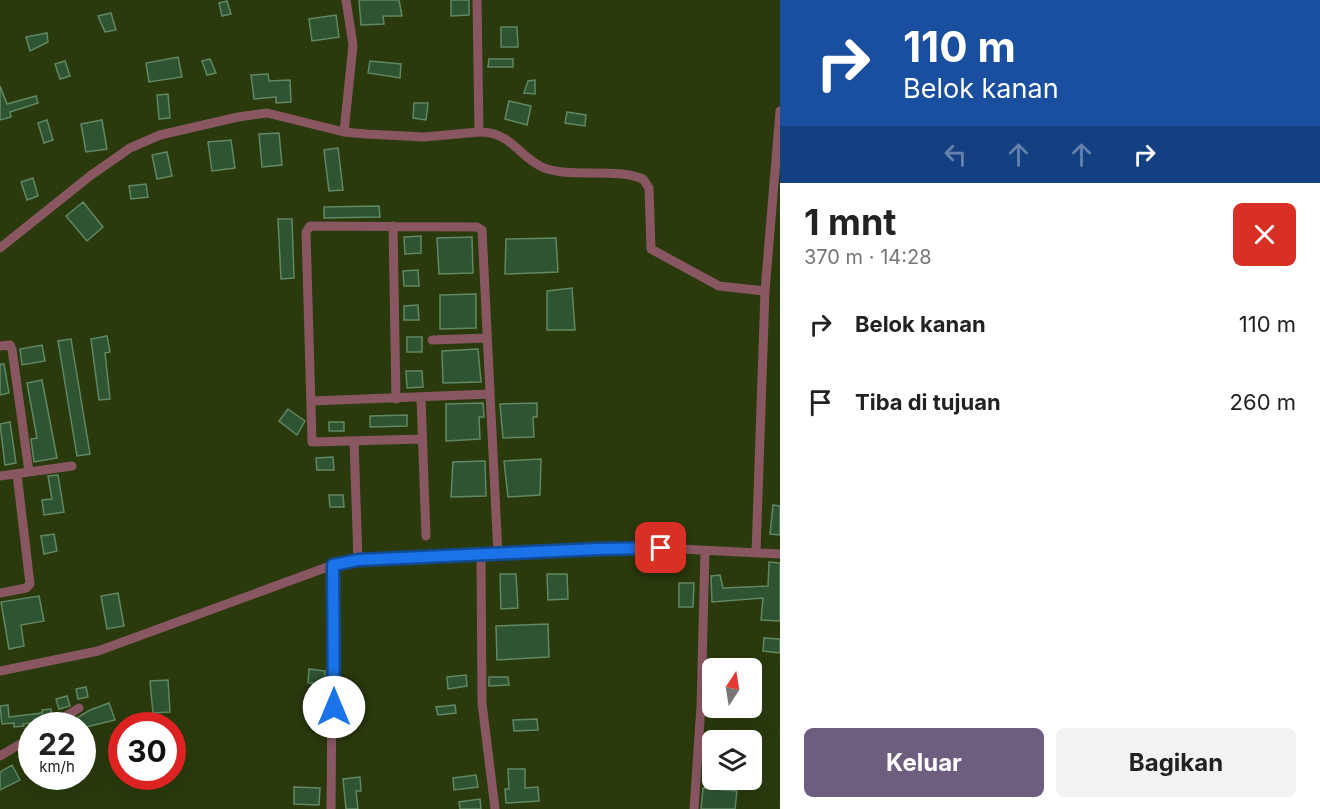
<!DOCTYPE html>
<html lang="id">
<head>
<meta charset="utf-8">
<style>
  :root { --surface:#fff; --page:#f2f2f2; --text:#222; --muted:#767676; --accent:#6d5d7e }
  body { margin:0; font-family:Inter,sans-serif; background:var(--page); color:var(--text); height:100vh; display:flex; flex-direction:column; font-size:22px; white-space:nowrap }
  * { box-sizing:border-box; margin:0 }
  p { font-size:20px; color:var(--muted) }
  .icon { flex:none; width:33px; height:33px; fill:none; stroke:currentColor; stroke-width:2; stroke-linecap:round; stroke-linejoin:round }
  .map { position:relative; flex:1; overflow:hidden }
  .panel { display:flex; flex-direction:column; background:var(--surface); width:540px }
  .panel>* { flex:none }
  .top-card { background:#1a4fa0; color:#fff; overflow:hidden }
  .needle { width:39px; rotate:12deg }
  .tools { position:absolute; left:702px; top:658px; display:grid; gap:12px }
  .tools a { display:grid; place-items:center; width:60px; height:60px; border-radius:9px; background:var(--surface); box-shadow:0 6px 24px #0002; font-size:30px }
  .speed { position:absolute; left:18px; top:712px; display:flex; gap:12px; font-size:30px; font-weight:700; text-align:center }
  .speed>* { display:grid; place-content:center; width:78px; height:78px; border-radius:50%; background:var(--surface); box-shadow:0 6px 24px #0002; line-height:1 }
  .speed small { font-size:15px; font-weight:400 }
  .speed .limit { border:9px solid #d22; background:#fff; color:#111 }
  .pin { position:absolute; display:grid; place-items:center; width:51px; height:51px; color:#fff; margin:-26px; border-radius:12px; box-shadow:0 3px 9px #0006 }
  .me { position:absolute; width:66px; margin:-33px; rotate:0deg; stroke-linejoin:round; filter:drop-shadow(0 0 4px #0008) }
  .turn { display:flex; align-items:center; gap:21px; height:126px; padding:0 24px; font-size:27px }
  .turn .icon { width:78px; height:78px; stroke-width:2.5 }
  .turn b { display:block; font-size:42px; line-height:51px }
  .lanes { display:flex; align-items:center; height:57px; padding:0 24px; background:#0003; justify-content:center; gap:30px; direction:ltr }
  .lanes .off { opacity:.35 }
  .round { display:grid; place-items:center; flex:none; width:63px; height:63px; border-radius:9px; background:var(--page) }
  .head { display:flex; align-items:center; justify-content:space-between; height:102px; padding:0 24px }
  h1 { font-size:36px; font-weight:700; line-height:45px }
  .primary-button { display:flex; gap:12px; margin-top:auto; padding:12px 24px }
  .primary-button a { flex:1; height:69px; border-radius:9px; background:var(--accent); color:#fff; font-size:24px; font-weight:700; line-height:69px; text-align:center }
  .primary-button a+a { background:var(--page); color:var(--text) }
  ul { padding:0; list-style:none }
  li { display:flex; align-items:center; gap:18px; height:78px; padding:0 24px }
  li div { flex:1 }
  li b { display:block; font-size:22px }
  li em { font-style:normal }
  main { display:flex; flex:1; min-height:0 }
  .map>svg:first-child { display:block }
</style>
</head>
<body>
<main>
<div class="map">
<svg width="780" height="809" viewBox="0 0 780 809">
  <rect width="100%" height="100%" fill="#2b3a0d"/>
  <path fill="#2f5432" stroke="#618763" stroke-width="1.5" d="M359,0H399L402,16H383L384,24L361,25Z
    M451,0H469V15L451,16Z
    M227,1L231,14L222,16L219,3Z
    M111,13L116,30L105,32L98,16Z
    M336,15L339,37L312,41L309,19Z
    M501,27H517L518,47H501Z
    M47,33L48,42L30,51L26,37Z
    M178,57L182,77L149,82L146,63Z
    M210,59L216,73L207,75L202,61Z
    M489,59H513V67H488Z
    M65,61L70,76L60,79L55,64Z
    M370,61L401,64L400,78L368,73Z
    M268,74L269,81L290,80L291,102L276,103V97L254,99L251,75Z
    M535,80V94L524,93L528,81Z
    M0,86L7,104L36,96L38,103L10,112L11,117L0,120Z
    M168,94L170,118L159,119L157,95Z
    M509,101L531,106L527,125L505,119Z
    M414,103H428L426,120L413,118Z
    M567,112L586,115L585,126L565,123Z
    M47,120L53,140L44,143L38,123Z
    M102,120L107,149L86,152L81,124Z
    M279,133L282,165L262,167L259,134Z
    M231,140L235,168L212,171L208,142Z
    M338,148L343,190L329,191L324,150Z
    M167,152L172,176L157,179L152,155Z
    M33,178L38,196L27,200L21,182Z
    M146,184L148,197L131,199L129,186Z
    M83,202L103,227L87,241L66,216Z
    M379,206L380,217L324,218V207Z
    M278,219H292L294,278L281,279Z
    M421,236V253L405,254L404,237Z
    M472,237L473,273L439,274L437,238Z
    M556,238L558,272L505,274L506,239Z
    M418,270L419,286H404L403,271Z
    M572,288L575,330H547V291Z
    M476,294V328L440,329V295Z
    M418,305L419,320H404V306Z
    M107,336L110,352L105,353L110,399L99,400L91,339Z
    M407,337H422V352H407Z
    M71,339L90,454L77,456L58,341Z
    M42,345L45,361L22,365L20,349Z
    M478,349L481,382L443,383L442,351Z
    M0,364H4L9,393L0,395Z
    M406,371H422L423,387L407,388Z
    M42,380L57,458L34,462L31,439L37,438L27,383Z
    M483,403L484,417H479L480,439L446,441V404Z
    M537,403V417H533L534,437L503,438L500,404Z
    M288,409L305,421L297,435L279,421Z
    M407,415V426L370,427V416Z
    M10,422L16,463L5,465L0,424Z
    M329,422H344V431H329Z
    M333,457L334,470H317L316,458Z
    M541,459L540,495L508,497L504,461Z
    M485,461L486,496L451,497L453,462Z
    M58,475L64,512L44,515L42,500L52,499L48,476Z
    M329,495H343L344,507H330Z
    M773,505L780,506V535L770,534Z
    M54,534L57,551L44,554L41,536Z
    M769,562L780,563V621L761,620L763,598L712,602L711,576L720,575L723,588L768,586Z
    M500,574H516L518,608L501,609Z
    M547,574H567L568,599L548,600Z
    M679,583H694L693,607H679Z
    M118,593L124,626L107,629L101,596Z
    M39,596L44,621L21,625L24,646L9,649L1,602Z
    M548,624L549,657L497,660L496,626Z
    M764,638L780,639V653L763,651Z
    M309,669L325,671V684L308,683Z
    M466,675L467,686L448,689L447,677Z
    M489,677H508L509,685L489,686Z
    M168,680L170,712L153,713L150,681Z
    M86,687L88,697L78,699L76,689Z
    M355,692L357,705L347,706L346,693Z
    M67,696L70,706L59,709L56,699Z
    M109,703L115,720L82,728V726H77L75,719L90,710Z
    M8,705L9,717L42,713V710L51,709L52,717L46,721L23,724L24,726L14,727V723L2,724L0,706Z
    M455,705L456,713L438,715L436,707Z
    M537,719L538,730L514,731L513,720Z
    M12,765L20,780L0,790V772Z
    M508,769H525V788L538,787L539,801L506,803L505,789H509Z
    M476,775L478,787L454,790L453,778Z
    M360,777L361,791H356L358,809H346L343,779Z
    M294,787L320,788L319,805L294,804Z
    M703,788L737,791L735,809H701Z
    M480,799L481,809H460L459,802Z"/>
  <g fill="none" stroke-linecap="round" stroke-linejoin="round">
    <path stroke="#895762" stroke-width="9" d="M344,132L353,45L346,0
      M479,132C512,132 518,156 542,167C568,179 615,167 643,179L649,188L651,249L719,286L765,291
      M393,226L396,399
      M0,248L90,176L130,148L160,135L238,117L267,113L344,132L366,134L424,137L479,132L477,0
      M432,340L487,338
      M0,346L10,345L12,349L29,472
      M421,398L426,536
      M312,401L490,394
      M422,439L312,442L306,232L310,226L477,227L482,230L498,555
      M354,441L358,560
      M0,476L72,466
      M756,553L765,291L780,111
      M481,556L482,703L495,809
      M0,593L26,588L30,584L17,474
      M0,671L98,651L333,565L358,560L598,549L661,548L780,554
      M50,726L79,708
      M0,756L32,737
      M331,809L333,565
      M694,809L701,706L705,551"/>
  </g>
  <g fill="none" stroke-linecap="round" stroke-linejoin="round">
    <defs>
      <path id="route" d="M334,707L333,565L358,560L598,549L661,548"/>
    </defs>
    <use href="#route" stroke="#114b97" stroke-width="15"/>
    <use href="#route" stroke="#1a73e8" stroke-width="10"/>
  </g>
</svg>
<div class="tools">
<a><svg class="needle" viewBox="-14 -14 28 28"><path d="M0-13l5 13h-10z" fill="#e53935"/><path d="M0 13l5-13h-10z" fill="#767676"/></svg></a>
<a><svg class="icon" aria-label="layers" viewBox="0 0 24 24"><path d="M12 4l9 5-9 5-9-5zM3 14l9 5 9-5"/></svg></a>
</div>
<div class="speed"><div>22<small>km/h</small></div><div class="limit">30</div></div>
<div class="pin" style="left:661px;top:548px;background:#d93025"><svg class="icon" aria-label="arrive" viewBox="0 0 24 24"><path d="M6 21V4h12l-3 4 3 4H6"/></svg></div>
<svg class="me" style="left:334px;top:707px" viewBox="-20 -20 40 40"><circle r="19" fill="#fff"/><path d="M0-13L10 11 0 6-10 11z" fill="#1a73e8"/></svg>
</div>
<section class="panel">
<div class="top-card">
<div class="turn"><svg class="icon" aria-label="right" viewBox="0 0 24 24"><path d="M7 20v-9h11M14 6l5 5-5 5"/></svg><div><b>110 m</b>Belok kanan</div></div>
<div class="lanes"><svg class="icon off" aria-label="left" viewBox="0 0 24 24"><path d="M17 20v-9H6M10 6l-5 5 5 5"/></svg><svg class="icon off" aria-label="ahead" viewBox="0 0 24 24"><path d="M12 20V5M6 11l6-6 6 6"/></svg><svg class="icon off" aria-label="ahead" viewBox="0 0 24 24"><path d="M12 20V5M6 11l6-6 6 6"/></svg><svg class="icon" aria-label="right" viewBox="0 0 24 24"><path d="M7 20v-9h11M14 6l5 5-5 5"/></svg></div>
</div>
<div class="head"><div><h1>1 mnt</h1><p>370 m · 14:28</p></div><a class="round" style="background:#d93025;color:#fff"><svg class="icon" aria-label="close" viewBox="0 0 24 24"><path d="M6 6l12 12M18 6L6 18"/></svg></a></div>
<ul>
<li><svg class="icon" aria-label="right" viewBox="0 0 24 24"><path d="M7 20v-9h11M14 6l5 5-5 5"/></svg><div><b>Belok kanan</b></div><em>110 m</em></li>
<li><svg class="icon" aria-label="arrive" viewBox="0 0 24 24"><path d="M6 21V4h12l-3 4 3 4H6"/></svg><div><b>Tiba di tujuan</b></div><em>260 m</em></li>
</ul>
<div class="primary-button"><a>Keluar</a><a>Bagikan</a></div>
</section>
</main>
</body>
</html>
